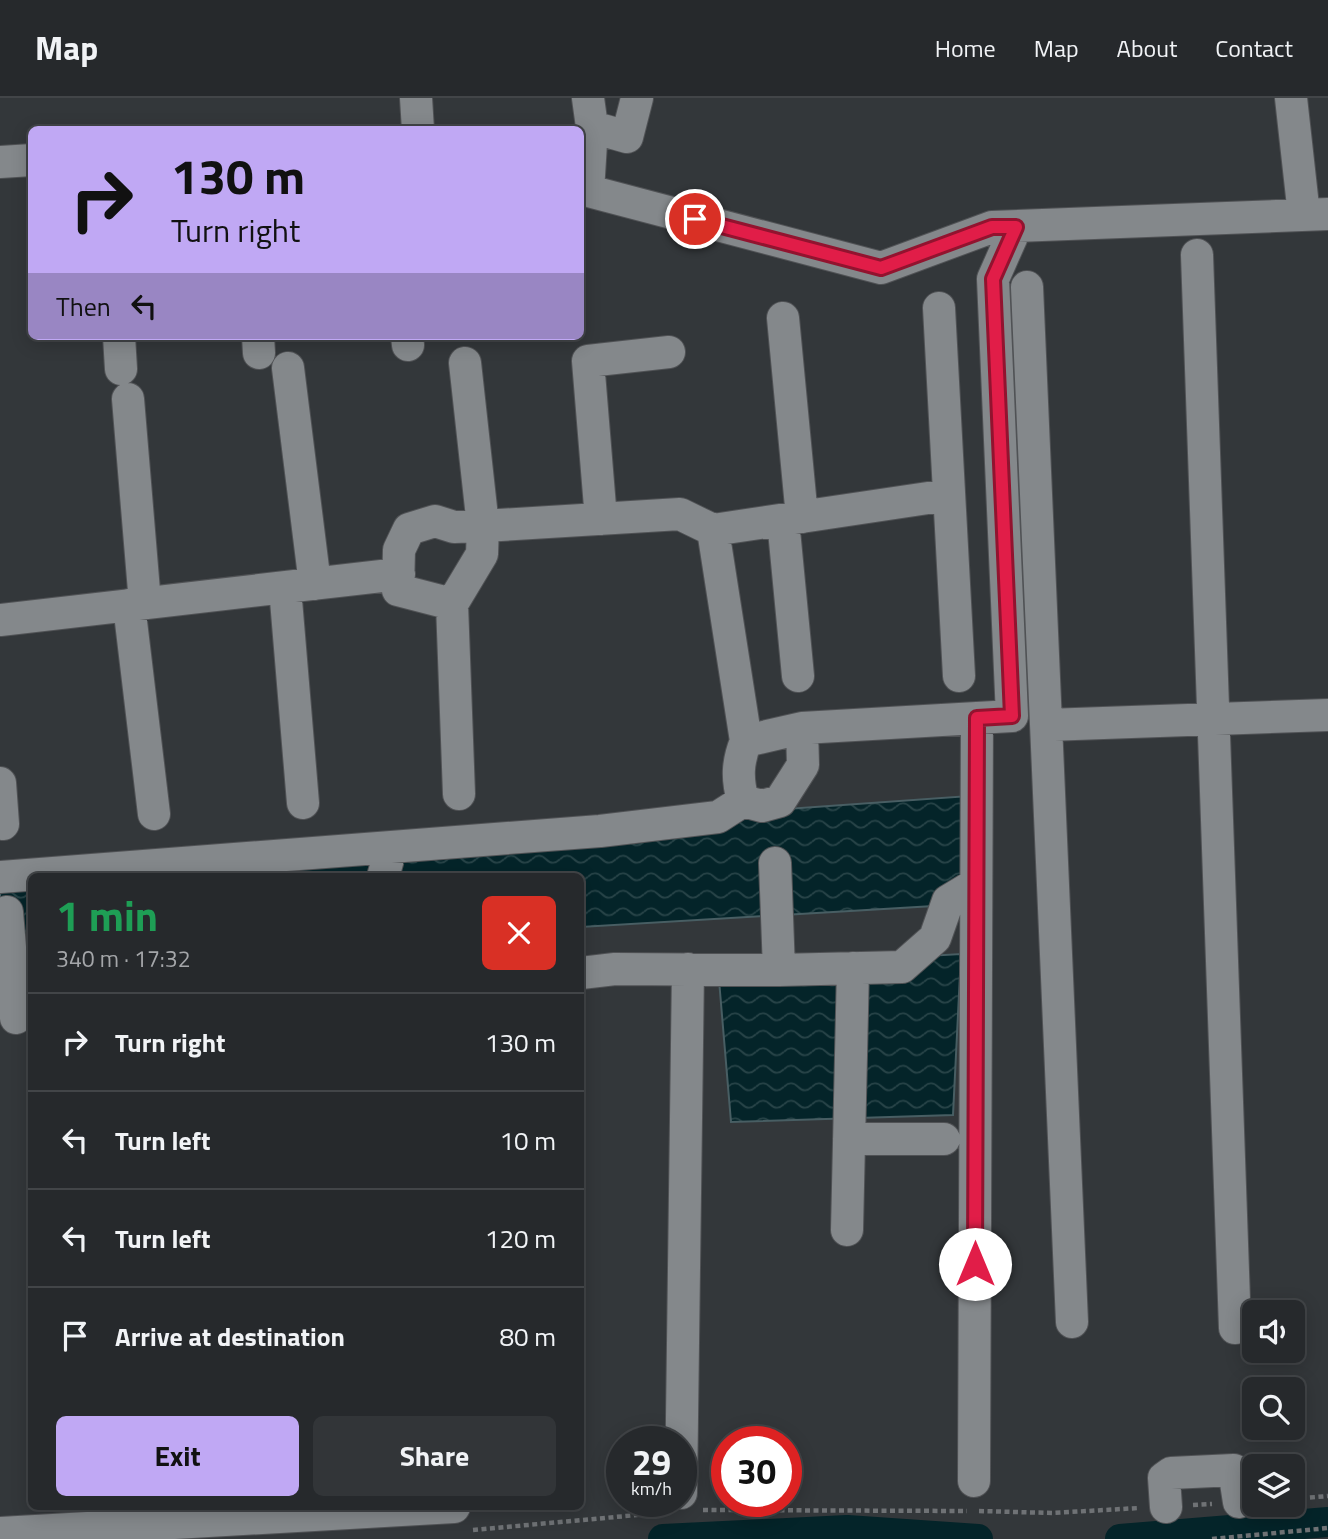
<!DOCTYPE html>
<html lang="en">
<head>
<meta charset="utf-8">
<style>
  :root { --surface:#26292c; --page:#323538; --text:#f1f3f6; --muted:#a4a6a9; --line:#424548; --accent:#c0a8f4 }
  body { margin:0; font-family:"Titillium Web",sans-serif; background:var(--page); color:var(--text); height:100vh; display:flex; flex-direction:column; font-size:26px; white-space:nowrap }
  * { box-sizing:border-box; margin:0 }
  p { font-size:23px; color:var(--muted) }
  .icon { flex:none; width:38px; height:38px; fill:none; stroke:currentColor; stroke-width:2; stroke-linecap:round; stroke-linejoin:round }
  .map { position:relative; flex:1; overflow:hidden }
  .details { position:absolute; left:28px; top:775px; width:556px; height:637px; display:flex; flex-direction:column; background:var(--surface); border-radius:10px; box-shadow:0 4px 18px #0003,0 0 0 2px var(--line) }
  .details>* { flex:none }
  .guide { position:absolute; left:28px; top:28px; width:556px; height:214px; border-radius:10px; box-shadow:0 4px 18px #0003,0 0 0 2px var(--line); background:#c0a8f4; color:#111; overflow:hidden }
  .buttons { position:absolute; left:1242px; top:1202px; display:grid; gap:14px }
  .buttons a { display:grid; place-items:center; width:63px; height:63px; border-radius:10px; background:var(--surface); box-shadow:0 4px 18px #0003,0 0 0 2px var(--line); font-size:35px }
  .speed { position:absolute; left:606px; top:1328px; display:flex; gap:14px; font-size:35px; font-weight:700; text-align:center }
  .speed>* { display:grid; place-content:center; width:91px; height:91px; border-radius:50%; background:var(--surface); box-shadow:0 4px 18px #0003,0 0 0 2px var(--line); line-height:1 }
  .speed small { font-size:18px; font-weight:400 }
  .speed .limit { border:10px solid #d22; background:#fff; color:#111 }
  .pin { position:absolute; display:grid; place-items:center; width:60px; height:60px; color:#fff; margin:-30px; border:4px solid #fff; border-radius:50%; box-shadow:0 2px 7px #0007 }
  .me { position:absolute; width:77px; margin:-38px; rotate:0deg; stroke-linejoin:round; filter:drop-shadow(0 0 5px #0008) }
  .turn { display:flex; align-items:center; gap:24px; height:147px; padding:0 28px; font-size:32px }
  .turn .icon { width:91px; height:91px; stroke-width:2.5 }
  .turn b { display:block; font-size:49px; line-height:60px }
  .then { display:flex; align-items:center; height:66px; padding:0 28px; background:#0003; gap:14px; font-size:26px }
  .round { display:grid; place-items:center; flex:none; width:74px; height:74px; border-radius:10px; background:var(--page) }
  .headline { display:flex; align-items:center; justify-content:space-between; height:119px; padding:0 28px }
  h1 { font-size:42px; font-weight:700; line-height:52px; color:#1e9e55 }
  .button { display:flex; gap:14px; margin-top:auto; padding:14px 28px }
  .button a { flex:1; height:80px; border-radius:10px; background:var(--accent); color:#111; font-size:28px; font-weight:700; line-height:80px; text-align:center }
  .button a+a { background:var(--page); color:var(--text) }
  ul { padding:0; list-style:none }
  li { display:flex; align-items:center; gap:21px; height:98px; padding:0 28px; border-top:2px solid var(--line) }
  li div { flex:1 }
  li b { display:block; font-size:26px }
  li em { font-style:normal }
  header { display:flex; align-items:center; gap:42px; box-sizing:border-box; height:98px; padding:0 35px; background:var(--surface); border-bottom:2px solid var(--line) }
  header strong { font-size:33px }
  nav { display:flex; gap:38px; margin-inline-start:auto; font-size:24px }
  .map>svg:first-child { display:block }
</style>
</head>
<body>
<header>
<strong>Map</strong>
<nav><a>Home</a><a>Map</a><a>About</a><a>Contact</a></nav>
</header>
<div class="map">
<svg width="1328" height="1441" viewBox="0 0 1328 1441">
  <defs>
    <pattern id="water-waves" width="16" height="10" patternUnits="userSpaceOnUse" patternTransform="scale(1.75)"><rect width="16" height="10" fill="#042429"/><path d="M0 5q4-4 8 0t8 0" fill="none" stroke="#284448"/></pattern>
  </defs>
  <rect width="100%" height="100%" fill="#33373a"/>
  <path fill="url(#water-waves)" stroke="#485e63" stroke-width="2" d="M969,698L967,806L581,829V779H32L31,863L0,864V767Z
    M961,856L953,1017L731,1024L718,870Z"/>
  <g fill="none" stroke-linecap="round" stroke-linejoin="round">
    <path stroke="#042429" stroke-width="30" d="M663,1441L847,1432L978,1441
      M1120,1441L1328,1424"/>
    <defs>
      <path id="minor" d="M416,0L418,32
        M1291,0L1304,117
        M592,29L627,39L637,0
        M0,64L32,62
        M581,91L881,170L992,129L1328,116
        M588,93L592,29L588,0
        M1197,157L1235,1230
        M1027,189L1072,1224
        M939,210L959,578
        M783,220L802,419
        M119,238L121,271
        M258,238L259,255
        M407,238L408,247
        M465,265L483,428L454,429L435,423L409,431L399,452L398,492L452,506L482,456L483,428L680,416L713,432L746,643
        M288,270L315,486
        M128,301L145,505
        M601,421L588,263L669,254
        M783,422L798,578
        M713,432L948,397
        M285,490L303,705
        M452,506L459,696
        M129,507L154,716
        M0,522L399,476
        M1047,627L1328,617
        M802,630L803,667L780,703L762,708L743,703C737,681 737,665 746,643L802,630L1012,618L993,181L1016,129
        M0,685L3,726
        M775,765L779,872
        M0,779L600,733L718,719L743,703
        M383,779L391,750
        M7,814L16,920
        M581,875L615,871L779,872L902,869L935,840L948,803L976,786
        M849,1041H944
        M847,1132L853,870
        M974,1383L977,620
        M681,1395L688,871
        M1166,1409L1164,1380L1171,1375L1234,1372L1239,1404
        M0,1435L454,1409"/>
    </defs>
    <use href="#minor" stroke="#505255" stroke-width="34"/>
    <path stroke="#6f7275" stroke-width="4.5" stroke-dasharray="5 3.5" stroke-linecap="butt" d="M1293,1401L1328,1398
      M1193,1407L1212,1406
      M703,1412L967,1413
      M979,1413L1053,1415L1139,1410
      M473,1432L659,1415
      M1212,1441L1328,1430"/>
    <use href="#minor" stroke="#84888b" stroke-width="32"/>
  </g>
  <g fill="none" stroke-linecap="round" stroke-linejoin="round">
    <defs>
      <path id="route" d="M695,121L881,170L992,129H1016L993,181L1012,618L977,620L975,1166"/>
    </defs>
    <use href="#route" stroke="#92132f" stroke-width="18"/>
    <use href="#route" stroke="#e11d48" stroke-width="12"/>
  </g>
</svg>
<div class="buttons">
<a><svg class="icon" aria-label="sound" viewBox="0 0 24 24"><path d="M4 9h4l5-4v14l-5-4H4zM17 9q2 3 0 6"/></svg></a>
<a><svg class="icon" aria-label="search" viewBox="0 0 24 24"><circle cx="10" cy="10" r="6"/><path d="M15 15l6 6"/></svg></a>
<a><svg class="icon" aria-label="layers" viewBox="0 0 24 24"><path d="M12 4l9 5-9 5-9-5zM3 14l9 5 9-5"/></svg></a>
</div>
<div class="speed"><div>29<small>km/h</small></div><div class="limit">30</div></div>
<div class="pin" style="left:695px;top:121px;background:#d93025"><svg class="icon" aria-label="arrive" viewBox="0 0 24 24"><path d="M6 21V4h12l-3 4 3 4H6"/></svg></div>
<svg class="me" style="left:975px;top:1166px" viewBox="-20 -20 40 40"><circle r="19" fill="#fff"/><path d="M0-13L10 11 0 6-10 11z" fill="#e11d48"/></svg>
<div class="guide">
<div class="turn"><svg class="icon" aria-label="right" viewBox="0 0 24 24"><path d="M7 20v-9h11M14 6l5 5-5 5"/></svg><div><b>130 m</b>Turn right</div></div>
<div class="then">Then<svg class="icon" aria-label="left" viewBox="0 0 24 24"><path d="M17 20v-9H6M10 6l-5 5 5 5"/></svg></div>
</div>
<section class="details">
<div class="headline"><div><h1>1 min</h1><p>340 m · 17:32</p></div><a class="round" style="background:#d93025;color:#fff"><svg class="icon" aria-label="close" viewBox="0 0 24 24"><path d="M6 6l12 12M18 6L6 18"/></svg></a></div>
<ul>
<li><svg class="icon" aria-label="right" viewBox="0 0 24 24"><path d="M7 20v-9h11M14 6l5 5-5 5"/></svg><div><b>Turn right</b></div><em>130 m</em></li>
<li><svg class="icon" aria-label="left" viewBox="0 0 24 24"><path d="M17 20v-9H6M10 6l-5 5 5 5"/></svg><div><b>Turn left</b></div><em>10 m</em></li>
<li><svg class="icon" aria-label="left" viewBox="0 0 24 24"><path d="M17 20v-9H6M10 6l-5 5 5 5"/></svg><div><b>Turn left</b></div><em>120 m</em></li>
<li><svg class="icon" aria-label="arrive" viewBox="0 0 24 24"><path d="M6 21V4h12l-3 4 3 4H6"/></svg><div><b>Arrive at destination</b></div><em>80 m</em></li>
</ul>
<div class="button"><a>Exit</a><a>Share</a></div>
</section>
</div>
</body>
</html>
